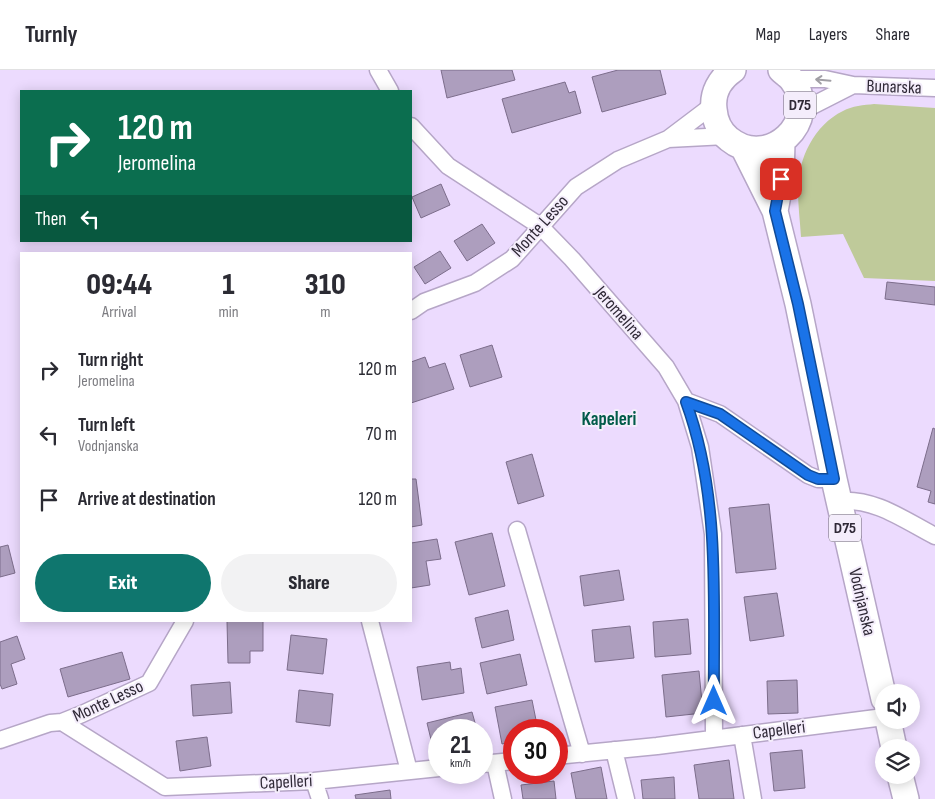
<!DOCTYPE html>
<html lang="en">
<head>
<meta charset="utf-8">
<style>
  :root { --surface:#fff; --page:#f2f2f3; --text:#2b2b33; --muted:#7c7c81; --line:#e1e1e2; --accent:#0f766e }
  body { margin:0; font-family:"Sofia Sans Condensed",sans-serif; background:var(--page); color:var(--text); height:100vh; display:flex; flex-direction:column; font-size:19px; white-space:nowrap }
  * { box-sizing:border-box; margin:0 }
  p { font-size:16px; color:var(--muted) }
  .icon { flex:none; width:28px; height:28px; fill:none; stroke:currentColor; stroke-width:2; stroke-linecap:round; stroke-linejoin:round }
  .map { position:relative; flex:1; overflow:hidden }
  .details { position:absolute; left:20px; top:182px; width:392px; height:370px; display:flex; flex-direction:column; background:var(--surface); border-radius:0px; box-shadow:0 2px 12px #0003 }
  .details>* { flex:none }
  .top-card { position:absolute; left:20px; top:20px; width:392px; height:152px; border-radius:0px; box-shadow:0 2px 12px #0003; background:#0b6e4f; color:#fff; overflow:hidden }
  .fabs { position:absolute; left:875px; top:614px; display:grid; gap:10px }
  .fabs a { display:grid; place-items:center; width:45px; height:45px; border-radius:50%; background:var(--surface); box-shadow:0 2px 12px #0003; font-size:25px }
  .speed { position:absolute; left:428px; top:649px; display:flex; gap:10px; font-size:25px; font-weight:700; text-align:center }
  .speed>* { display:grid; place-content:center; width:65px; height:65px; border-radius:50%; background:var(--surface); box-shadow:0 2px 12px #0003; line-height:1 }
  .speed small { font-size:12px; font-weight:400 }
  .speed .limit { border:8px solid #d22; background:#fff; color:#111 }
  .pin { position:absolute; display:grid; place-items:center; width:42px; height:42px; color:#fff; margin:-21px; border-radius:10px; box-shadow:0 2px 8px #0006 }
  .me { position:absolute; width:55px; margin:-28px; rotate:0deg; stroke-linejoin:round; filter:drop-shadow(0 0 4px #0008) }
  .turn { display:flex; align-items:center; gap:18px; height:105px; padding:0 15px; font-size:22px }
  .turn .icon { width:65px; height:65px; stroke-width:2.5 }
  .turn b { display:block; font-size:35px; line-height:42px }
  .then { display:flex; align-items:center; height:48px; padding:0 15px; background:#0003; gap:10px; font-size:19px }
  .eta { display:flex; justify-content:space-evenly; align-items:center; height:85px; text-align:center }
  .eta b { font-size:30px; font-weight:800; line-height:35px }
  .primary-button { display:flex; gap:10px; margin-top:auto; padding:10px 15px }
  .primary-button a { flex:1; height:58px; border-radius:30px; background:var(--accent); color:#fff; font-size:20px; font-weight:800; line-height:58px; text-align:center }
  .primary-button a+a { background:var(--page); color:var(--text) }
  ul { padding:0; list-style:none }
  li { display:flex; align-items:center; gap:15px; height:65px; padding:0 15px }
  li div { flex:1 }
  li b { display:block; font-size:19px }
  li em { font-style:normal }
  header { display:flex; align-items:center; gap:30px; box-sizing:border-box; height:70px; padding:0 25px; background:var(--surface); border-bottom:1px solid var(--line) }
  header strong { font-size:24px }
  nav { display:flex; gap:28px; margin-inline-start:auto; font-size:18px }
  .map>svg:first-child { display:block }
</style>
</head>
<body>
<header>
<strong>Turnly</strong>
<nav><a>Map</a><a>Layers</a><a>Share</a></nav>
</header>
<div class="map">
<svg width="935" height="729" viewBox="0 0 935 729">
  <rect width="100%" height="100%" fill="#ecdbfe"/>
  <path fill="#bfca9a" d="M874,34L935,38V211L864,208L843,164L801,167C800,151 798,136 798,120C798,89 814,55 843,41C852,36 864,35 874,34Z"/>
  <path fill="#ad9ebe" stroke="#7c6d8b" d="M441,0H512L515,10L447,28Z
    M618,0H660L666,24L602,42L592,7Z
    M565,12L569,23L575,21L581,43L512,63L502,29Z
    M441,114L450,135L421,148L412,127Z
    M482,154L495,173L467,191L454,171Z
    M440,181L451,198L425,214L414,197Z
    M887,212L935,217V235L885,229Z
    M492,275L502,307L470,317L460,285Z
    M425,287L429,298L445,293L454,319L411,333V292Z
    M933,358L935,359V434L928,432L931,421L917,417Z
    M532,384L544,426L518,434L506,392Z
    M411,409H416L422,455L411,457Z
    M769,434L776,499L736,503L729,438Z
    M492,463L505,516L469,525L455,472Z
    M437,469L441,489L426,491L430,515L411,518V473Z
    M8,475L15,503L0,507V477Z
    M619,500L624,530L584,536L580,506Z
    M777,523L784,566L750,571L744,527Z
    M508,540L514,570L482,578L475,548Z
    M688,549L691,584L655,587L653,552Z
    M227,551H263V581H250V593H228Z
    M630,556L634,588L595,592L592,560Z
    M291,565L327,569L323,604L287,600Z
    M17,566L25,589L11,594L17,614L2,619L0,614V572Z
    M122,582L130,609L68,627L60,599Z
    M520,584L527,615L487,624L480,593Z
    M450,592L451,600L461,598L464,623L422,630L417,597Z
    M699,601L703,643L666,647L662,605Z
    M797,610L798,643L768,644L767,611Z
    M230,612L232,643L193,646L191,615Z
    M299,620L333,624L330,656L296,652Z
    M532,630L538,660H514V671L502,674L495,637Z
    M472,642L477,660H439V681L434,682L427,653Z
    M207,667L211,696L180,701L176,671Z
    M802,680L805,718L774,721L770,683Z
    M729,690L734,729H699L694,695Z
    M601,697L607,729H576L571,703Z
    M674,707L675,729H643L641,710Z
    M554,711L556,729H523L521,715Z
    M390,720L391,729H356L355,725Z"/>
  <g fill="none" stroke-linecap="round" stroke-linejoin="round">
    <defs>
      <path id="minor" d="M378,0L390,21
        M792,9H825L853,15L935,18
        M800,42L853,15
        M411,56L448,96L540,156L572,189L666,297L686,331L720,344L808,405L818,409H834
        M668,69L726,66
        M411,241L424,232L475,213L512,189L576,117L618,90L668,69L713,35
        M686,331L700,377L713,464L714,668
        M839,431C875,428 904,450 935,466
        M517,460L582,684
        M370,551L409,701
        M62,652L165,717L314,711L439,698
        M742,665L753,729
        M0,670L50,653L62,652L82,644L149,613L185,551
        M614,680L626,729
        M556,686L657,676L884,647
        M495,693L503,729
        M481,694L514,691
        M314,711L320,729"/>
      <path id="primary" d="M733,0C720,9 712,23 714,39C715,51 720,62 729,69C768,101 823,51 792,10C789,6 784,3 781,0
        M743,77L775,141L798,234L834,409L884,629
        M775,141L781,109L782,72
        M888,650L894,678
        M900,705L906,729"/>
    </defs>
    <use href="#minor" stroke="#b6a6c7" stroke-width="19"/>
    <use href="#primary" stroke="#b6a6c7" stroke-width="28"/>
    <use href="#minor" stroke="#fff" stroke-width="16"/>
    <use href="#primary" stroke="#fff" stroke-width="25"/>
  </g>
  <defs><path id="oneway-shaft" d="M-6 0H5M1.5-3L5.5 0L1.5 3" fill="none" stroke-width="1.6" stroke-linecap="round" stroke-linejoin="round" transform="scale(1.25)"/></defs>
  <use stroke="#a19fa5" href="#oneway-shaft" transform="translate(823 10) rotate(-175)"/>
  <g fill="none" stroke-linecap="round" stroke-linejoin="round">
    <defs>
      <path id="route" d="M714,631C713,531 721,427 686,332L720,344L808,405L818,409H834L798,234L775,141L781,109"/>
    </defs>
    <use href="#route" stroke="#114b97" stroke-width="12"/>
    <use href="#route" stroke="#1a73e8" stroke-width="9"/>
  </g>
  <g text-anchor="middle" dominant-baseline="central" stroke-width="4" stroke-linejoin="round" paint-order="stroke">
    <g fill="#f4edfb" stroke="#6a6471" stroke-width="1">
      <rect x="784" y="21.5" width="32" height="27" rx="4"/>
      <rect x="829" y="444.5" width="32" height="27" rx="4"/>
    </g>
    <g font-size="16" font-weight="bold" fill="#2f2936">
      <text x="800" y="35">D75</text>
      <text x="845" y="458">D75</text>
    </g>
    <g font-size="18" fill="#2f2936" stroke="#f4edfb">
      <text transform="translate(894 17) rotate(2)">Bunarska</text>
      <text transform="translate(540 156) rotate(-48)">Monte Lesso</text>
      <text transform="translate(619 243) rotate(49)">Jeromelina</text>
      <text transform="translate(862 532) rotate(77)">Vodnjanska</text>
      <text transform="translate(108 631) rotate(-25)">Monte Lesso</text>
      <text transform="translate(779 660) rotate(-7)">Capelleri</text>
      <text transform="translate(286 712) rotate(-3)">Capelleri</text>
    </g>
    <g font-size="19" font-weight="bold" fill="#015b49" stroke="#f4edfb">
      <text x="609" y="349">Kapeleri</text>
    </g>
  </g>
</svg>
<div class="fabs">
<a><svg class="icon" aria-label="sound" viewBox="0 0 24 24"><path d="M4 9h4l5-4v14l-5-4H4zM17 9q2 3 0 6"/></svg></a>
<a><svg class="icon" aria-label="layers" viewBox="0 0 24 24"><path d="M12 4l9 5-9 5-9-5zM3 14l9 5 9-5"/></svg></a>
</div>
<div class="speed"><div>21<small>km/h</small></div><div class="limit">30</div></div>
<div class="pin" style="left:781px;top:109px;background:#d93025"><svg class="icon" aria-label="arrive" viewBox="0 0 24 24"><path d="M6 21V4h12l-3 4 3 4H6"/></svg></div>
<svg class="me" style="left:714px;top:631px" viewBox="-20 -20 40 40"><path d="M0-17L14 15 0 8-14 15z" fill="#1a73e8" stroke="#fff" stroke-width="4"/></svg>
<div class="top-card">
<div class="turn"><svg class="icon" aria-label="right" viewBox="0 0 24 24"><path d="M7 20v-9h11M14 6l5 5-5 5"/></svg><div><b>120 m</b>Jeromelina</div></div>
<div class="then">Then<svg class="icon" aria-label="left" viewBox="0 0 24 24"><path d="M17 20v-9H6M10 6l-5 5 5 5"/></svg></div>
</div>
<section class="details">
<div class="eta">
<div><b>09:44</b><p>Arrival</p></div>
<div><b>1</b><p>min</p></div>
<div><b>310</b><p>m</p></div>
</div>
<ul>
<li><svg class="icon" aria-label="right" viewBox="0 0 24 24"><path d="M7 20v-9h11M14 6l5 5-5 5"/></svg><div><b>Turn right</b><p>Jeromelina</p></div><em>120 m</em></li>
<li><svg class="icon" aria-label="left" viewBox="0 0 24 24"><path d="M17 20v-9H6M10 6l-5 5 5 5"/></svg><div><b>Turn left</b><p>Vodnjanska</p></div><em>70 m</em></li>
<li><svg class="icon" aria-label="arrive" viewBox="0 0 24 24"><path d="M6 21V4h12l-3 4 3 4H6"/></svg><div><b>Arrive at destination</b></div><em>120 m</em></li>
</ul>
<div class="primary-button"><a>Exit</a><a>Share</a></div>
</section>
</div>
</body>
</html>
